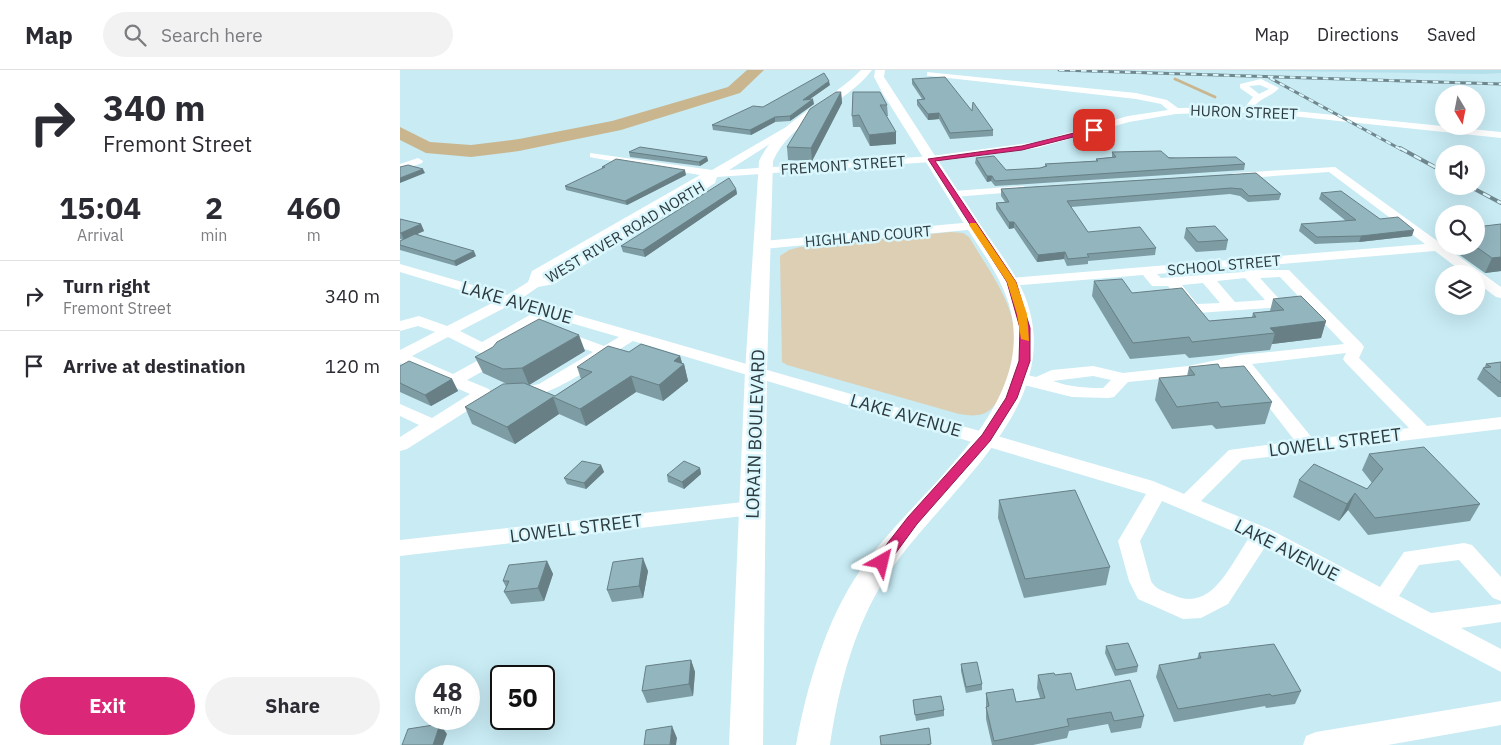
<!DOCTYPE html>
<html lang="en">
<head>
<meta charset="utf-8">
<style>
  :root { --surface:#fff; --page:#f2f2f3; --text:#2b2b33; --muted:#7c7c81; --line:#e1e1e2; --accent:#db2777 }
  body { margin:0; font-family:"IBM Plex Sans",sans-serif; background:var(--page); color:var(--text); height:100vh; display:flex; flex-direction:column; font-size:19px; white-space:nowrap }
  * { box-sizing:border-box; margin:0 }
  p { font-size:16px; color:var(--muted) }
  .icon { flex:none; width:28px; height:28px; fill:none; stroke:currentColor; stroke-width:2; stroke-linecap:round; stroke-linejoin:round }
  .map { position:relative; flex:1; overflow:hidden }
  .details { display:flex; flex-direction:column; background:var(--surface); width:400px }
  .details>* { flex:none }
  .banner { background:#fff; color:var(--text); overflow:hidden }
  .needle { width:32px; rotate:170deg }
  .fabs { position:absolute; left:1035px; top:15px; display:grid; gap:10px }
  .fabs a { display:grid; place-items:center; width:50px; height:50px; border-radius:50%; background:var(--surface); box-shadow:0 5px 20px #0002; font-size:25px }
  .speed { position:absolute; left:15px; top:595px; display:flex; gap:10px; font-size:25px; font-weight:700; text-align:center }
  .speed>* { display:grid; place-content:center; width:65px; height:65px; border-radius:50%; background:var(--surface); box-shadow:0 5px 20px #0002; line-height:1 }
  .speed small { font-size:12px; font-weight:400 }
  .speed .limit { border:2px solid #111; border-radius:8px; background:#fff; color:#111 }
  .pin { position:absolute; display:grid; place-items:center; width:42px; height:42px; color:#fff; margin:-21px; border-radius:10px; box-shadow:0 2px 8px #0006 }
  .me { position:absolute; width:55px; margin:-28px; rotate:37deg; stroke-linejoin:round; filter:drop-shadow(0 0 4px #0008) }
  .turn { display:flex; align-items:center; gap:18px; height:105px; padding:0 20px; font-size:22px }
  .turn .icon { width:65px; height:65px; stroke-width:2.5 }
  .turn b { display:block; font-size:35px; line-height:42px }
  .eta { display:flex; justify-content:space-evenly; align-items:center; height:85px; text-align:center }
  .eta b { font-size:30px; font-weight:800; line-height:35px }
  .primary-button { display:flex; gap:10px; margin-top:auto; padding:10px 20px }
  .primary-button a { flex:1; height:58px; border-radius:30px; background:var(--accent); color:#fff; font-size:20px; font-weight:800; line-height:58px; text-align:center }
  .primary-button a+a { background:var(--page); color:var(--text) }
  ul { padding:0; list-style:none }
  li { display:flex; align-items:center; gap:15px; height:70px; padding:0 20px; border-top:1px solid var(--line) }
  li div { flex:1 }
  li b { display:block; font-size:19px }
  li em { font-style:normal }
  header { display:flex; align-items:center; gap:30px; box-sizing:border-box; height:70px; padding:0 25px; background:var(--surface); border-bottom:1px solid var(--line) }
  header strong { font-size:24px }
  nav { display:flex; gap:28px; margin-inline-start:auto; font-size:18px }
  .search { width:350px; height:45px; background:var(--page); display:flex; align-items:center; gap:12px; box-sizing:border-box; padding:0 18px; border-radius:28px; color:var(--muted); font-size:19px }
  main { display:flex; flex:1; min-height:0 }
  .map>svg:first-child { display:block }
</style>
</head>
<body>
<header>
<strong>Map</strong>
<div class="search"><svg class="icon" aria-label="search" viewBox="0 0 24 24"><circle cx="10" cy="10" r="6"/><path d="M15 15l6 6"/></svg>Search here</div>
<nav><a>Map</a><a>Directions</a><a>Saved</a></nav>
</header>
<main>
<section class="details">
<div class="banner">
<div class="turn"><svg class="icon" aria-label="right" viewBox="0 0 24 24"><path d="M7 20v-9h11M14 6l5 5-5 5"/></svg><div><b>340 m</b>Fremont Street</div></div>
</div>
<div class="eta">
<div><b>15:04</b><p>Arrival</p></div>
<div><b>2</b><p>min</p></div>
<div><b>460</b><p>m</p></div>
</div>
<ul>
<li><svg class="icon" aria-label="right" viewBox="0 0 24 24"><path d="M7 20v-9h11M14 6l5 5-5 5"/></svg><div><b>Turn right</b><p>Fremont Street</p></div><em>340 m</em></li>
<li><svg class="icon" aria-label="arrive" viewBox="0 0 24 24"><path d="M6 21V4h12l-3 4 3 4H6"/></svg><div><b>Arrive at destination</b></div><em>120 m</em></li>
</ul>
<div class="primary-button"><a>Exit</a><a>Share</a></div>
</section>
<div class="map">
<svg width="1101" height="675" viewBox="0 0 1101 675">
  <rect width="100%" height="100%" fill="#c8ebf4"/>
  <path fill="#b4e0eb" d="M818,0H1101V3L1084,4Z"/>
  <path fill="#ddcfb4" d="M551,162L563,163L569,167C602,222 634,257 602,323C591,344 583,348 559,344L387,295L382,292L380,186L389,180L400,177Z"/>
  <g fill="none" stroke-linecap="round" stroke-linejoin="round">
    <path stroke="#cab68e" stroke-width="3" d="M775,9L815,27"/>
    <path fill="#cab68e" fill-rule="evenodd" d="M347,0H364L340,23L221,60L119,81L71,87L26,83L0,70V57L30,72L71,75L119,69L212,51L328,17Z"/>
    <path fill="#fff" fill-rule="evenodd" d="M527,2L736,23L767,30L778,38L845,37L853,27L840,18V14L861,9L879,18C871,27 860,28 854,37L1101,62V68L872,44L831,42L776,44L729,52L637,78L531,92L317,107L315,113L154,214L138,217L121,229L753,411L784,424L829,380L895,371L837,296L788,306L728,312L714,327L708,328L672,327L612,312L610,308L612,304L618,303L636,307L652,300L693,296L723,303L788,296L841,285L944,274L880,207L860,208L881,231L883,234L881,237L798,243L787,240L768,216H752L743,205L611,216L604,212L611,208L1025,174L929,102L834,109L828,106L834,103L935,97L1101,217V228L1096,227L1076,212V204H1065L1035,181L858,196L862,200H889L962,274L964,277L959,288L1027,356L1101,347V359L842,390L801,431L869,459L980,517L1004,482L1064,473L1072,475L1101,507V531L1093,528L1059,490L1019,495L999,526L1031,543L1101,534V552L1061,558L1101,579V602L865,477L828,534L801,548L783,549L738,529L729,511L718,471L746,424L233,271C207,287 143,335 113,328L110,324L113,320L139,314L193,282L156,268L153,265L156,262H166L204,276L219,267L150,247L94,278L104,285L99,292L67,310L89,319L92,323L89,327L7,379L0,381V367L19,355L0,346V334L32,348L70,324L0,293V280L35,262L18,256L0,261V251L19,246L47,256L96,231L0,202V194L107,225L128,212L132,201L300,105L194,88L190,87V83L312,100L386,57L391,60L389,62L329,100L531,86L636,72L728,46L768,40L761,34L736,29L530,6H527ZM860,15L869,19L859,24L849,16ZM257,139L145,208H143V206ZM844,197L847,200L844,202L761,208L757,204ZM845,208L865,230L835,232L817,211ZM803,213L820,233L797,234L782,215ZM110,235L135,242L82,272L60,261ZM48,267L86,286L53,304L12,286ZM946,283L943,289L945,292L1009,358L913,369L852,294ZM693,306L711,310L703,318C685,318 670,317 653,311ZM762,431L849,468C830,495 812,543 773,525C765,522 755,519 751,511L740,471Z
      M18,88L23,91L22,93L0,101V94Z
      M623,116L629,119L627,121L554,127L548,124L554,121Z
      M574,152L578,153L580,156L578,159L363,179L357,175L363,171Z
      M352,431L359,433L362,438L359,443L352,445L0,486V470Z
      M1101,631V655L988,675H903L906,666L916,662Z"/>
    <path fill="#fff" fill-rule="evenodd" d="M461,0H472C445,36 392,48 373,91L367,301L363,675H329L345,301L359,91C380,48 429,33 461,0Z
      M475,0H485L484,7L495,24C523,67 551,111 580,154C598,182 622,208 630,242C658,350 527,434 480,517C452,565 438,621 430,675H396C407,615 426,550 461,499C512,424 634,344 611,242C603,208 581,181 563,152C537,109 510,67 483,24L474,7Z"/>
    <defs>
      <path id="rail-far1" d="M659,0L1101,14
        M870,8L1002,80"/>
      <path id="rail" d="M1000,78L1044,102
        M1069,116L1101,133"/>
    </defs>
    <use href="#rail-far1" stroke="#70878e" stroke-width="3"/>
    <use href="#rail" stroke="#70878e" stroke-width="4"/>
    <use href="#rail-far1" stroke="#dbf7fe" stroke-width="2" stroke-dasharray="5.5" stroke-linecap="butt"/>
    <use href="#rail" stroke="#dbf7fe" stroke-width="2.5" stroke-dasharray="8" stroke-linecap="butt"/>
  </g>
  <path fill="#7e9ca3" d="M512,9L572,41L593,60V66L550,69L539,49L528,50L517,35V30L522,29L512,14Z
    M430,15L410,29L414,34L390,51L375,52L351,65L313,60L312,55L363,37Z
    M441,22L442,33L412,91L388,90L387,77Z
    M453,22L487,35L488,46H486L496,74L470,76L460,57H453L452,46Z
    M229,82L307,87L308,91L300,96L230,87Z
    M712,82L845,94L844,100L595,116L591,111L587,112L575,93L576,88L606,100L640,98L645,96V94L696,91V89L712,87Z
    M202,97L286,105L227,135L166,120L165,116L202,99Z
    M856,103L881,124L879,130L848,132L840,126L830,124L671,137L688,162L756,178L755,185L688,191V194L667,196L664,189L637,192L614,158L609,159L596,139V133L605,132L601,126V119Z
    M336,119L337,124L245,187L223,182L221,176Z
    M921,123L980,149L1012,166L959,172L915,174L899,161L901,154L946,151L919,129Z
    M0,149L21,154L24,161L17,164L76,186L56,196L0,180V171L3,170L0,169Z
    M1101,154V201L1085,203L1047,176H1076Z
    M786,158L828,170L826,180L796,182L784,168Z
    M694,211L732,223L809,251L852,247L853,243L870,241L873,229L926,251L921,268L872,274L870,280L789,288L785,284L730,289L692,226Z
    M185,281L129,315L155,326L181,309L177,297L229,282L280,286L282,294H284L288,311L263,331L236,322L186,356L159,344L115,374L72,354L65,337L107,314L83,303L75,287Z
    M1101,292V327H1098L1077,309L1083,298H1084L1086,294Z
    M0,296L52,309L58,321L31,336L0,322Z
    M789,297L820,298L872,332L865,354L816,359L812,355L772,359L755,330L759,308L787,306Z
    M969,384L1080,434L1070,451L968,465L948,440L939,451L893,427L899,410L967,419L972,413L962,400Z
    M201,395L204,402L186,419L167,414L164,408Z
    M300,398L301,404L284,419L268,412L267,405Z
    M599,430L710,497L706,515L624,528L598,448Z
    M147,491L153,504L144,531L111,534L104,522L106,517L103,511Z
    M248,501L243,528L212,532L207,520Z
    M706,576L738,596L737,602L715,606L705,583Z
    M799,583L901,621L895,634L866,638L865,636L774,652L756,607L759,595L797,589Z
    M291,590L295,602L293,626L247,633L242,621Z
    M561,594L582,614V620L566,623L561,601Z
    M638,605H655L676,620L744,646L741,658L711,663L708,654L669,661L667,668L633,675H592L586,649V623L616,632L640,628L637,618Z
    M513,630L544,640V646L516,651Z"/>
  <path fill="#677f85" d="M429,11L430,15L403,34V30Z
    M441,22L442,33L412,91L411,78Z
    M413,29L414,34L390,51V46Z
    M539,43V49L528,50V44Z
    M375,47V52L351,65L350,60Z
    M496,62V74L470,76L469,65Z
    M307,87L308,91L300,96L299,92Z
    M23,99L25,103L0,113V108Z
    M285,100L286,105L227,135L225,131Z
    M587,106H592L591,111L587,112Z
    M336,119L337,124L245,187L243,180Z
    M609,152H614V158L609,159Z
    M21,154L24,161L4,170L1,163Z
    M1014,160L1012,166L959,172L961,166Z
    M74,181L76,186L56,196L54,191Z
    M665,182L664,189L637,192L638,185Z
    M1101,187V201L1085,203L1092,188Z
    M926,251L921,268L872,274L875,263L870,258Z
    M179,265L185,281L129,315L122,298Z
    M280,286L283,296L284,294L288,311L263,331L259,315L274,291Z
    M231,306L236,322L186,356L180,339Z
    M52,309L58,321L31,336L25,325Z
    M153,327L159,344L115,374L107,357Z
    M201,395L204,402L186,419L184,413Z
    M300,398L301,404L284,419L282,412Z
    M955,423L948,440L939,451L947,434Z
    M243,488L248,501L243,528L239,516Z
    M147,491L153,504L144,531L138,518Z
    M291,590L295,602L293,626L289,614Z
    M40,654L47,664L43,675H33Z
    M272,656L277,668L276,675H270Z"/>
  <path fill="#93b5be" stroke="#677f85" d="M424,3L429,11L403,30L413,29L390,46L375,47L350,60L312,55L353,36L363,37Z
    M545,7L572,41L573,32L593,60L550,63L539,43L528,44L517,30L525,29L512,9Z
    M436,22H441L411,78L387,77L410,39Z
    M453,22H480L487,35H480L496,62L469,65L459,45L452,46Z
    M240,77L307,87L299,92L229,82Z
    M761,81L769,88L836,87L845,94L595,111L592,106H587L576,88L594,86L606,100L640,98L647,96L645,94L698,91L696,89L716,87L712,82Z
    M216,89L285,100L225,131L165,116L205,97H202Z
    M8,95L23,99L0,108V97Z
    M856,103L881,124L849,126L842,119L831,118L667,131L688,162L740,157L756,178L687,184L689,187L668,189L665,182L638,185L614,152H609L596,133L609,132L601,119Z
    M329,108L336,119L243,180L221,176Z
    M941,121L980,149L998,147L1014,160L961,166L917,167L901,154L956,150L921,123Z
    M0,149L21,154L1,163H0Z
    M1101,154V187L1092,188L1075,176H1076V157Z
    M815,156L828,170L798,172L786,158Z
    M15,164L74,181L54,191L0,175V171Z
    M722,209L732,223L782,218L809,251L856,247L853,243L884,240L873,229L901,226L926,251L870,258L875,263L792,272L789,267L733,273L694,211Z
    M139,249L179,265L122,298L103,299L75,287L93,277L97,272Z
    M241,274L280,286L274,291L284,294L259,315L231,306L180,339L153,327L107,357L65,337L103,314L124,313L155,326L192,302L177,297L208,276L229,282Z
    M9,291L52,309L25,325L0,313V296Z
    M1101,292V313L1083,298L1091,297L1086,294Z
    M818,294L820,298L844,296L872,332L821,337L818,332L777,337L759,308L795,305L789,297Z
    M1024,377L1080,434L975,448L955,423L947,434L899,410L914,394L967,419L983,399L969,384Z
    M182,391L201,395L184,413L164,408Z
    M284,391L300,398L282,412L267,405Z
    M675,420L710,497L625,509L599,430Z
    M243,488L239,516L207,520L213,492Z
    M147,491L138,518L104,522L109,511H103L109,495Z
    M728,573L738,596L716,600L706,576Z
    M874,574L901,621L872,626L870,624L778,639L759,595L801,588L799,583Z
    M291,590L289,614L242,621L246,596Z
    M577,592L582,614L566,617L561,594Z
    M654,603L655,605L671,603L676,620L730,610L744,646L714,651L711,642L667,649L669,656L594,671L586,637L589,636L586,623L613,619L616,632L645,628L638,605Z
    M541,626L544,640L515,645L513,630Z
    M40,654L33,675H2L8,659Z
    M272,656L270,675H244L246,660Z
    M529,658L531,674L526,675H481L480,666Z"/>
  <path fill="#db2777" stroke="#8e194d" d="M694,58L697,61L622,80L535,91L616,212L630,258V291L617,328L590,371L517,454L487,495H476L474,492L476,488L508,447L582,365L606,328L619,291L620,258L607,212L528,89L622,76Z"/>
  <path fill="#f59e0b" d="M570,153H576L616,212L627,244L629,271L621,269L617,244L607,212L569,155Z"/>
  <g text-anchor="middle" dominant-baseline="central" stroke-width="5" stroke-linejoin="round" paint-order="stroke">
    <g font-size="15" fill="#2d3b3f" stroke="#dbf7fe">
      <text transform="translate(844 42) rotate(2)">HURON STREET</text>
      <text transform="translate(443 95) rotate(-4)">FREMONT STREET</text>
      <text transform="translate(225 162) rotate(-31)">WEST RIVER ROAD NORTH</text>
      <text transform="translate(468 166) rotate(-5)">HIGHLAND COURT</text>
      <text transform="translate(824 195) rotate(-5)">SCHOOL STREET</text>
    </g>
    <g font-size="18" fill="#2d3b3f" stroke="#dbf7fe">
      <text transform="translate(117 232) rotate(16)">LAKE AVENUE</text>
      <text transform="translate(506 345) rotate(16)">LAKE AVENUE</text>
      <text transform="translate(355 364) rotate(-88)">LORAIN BOULEVARD</text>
      <text transform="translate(935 372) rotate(-7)">LOWELL STREET</text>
      <text transform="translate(176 458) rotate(-7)">LOWELL STREET</text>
      <text transform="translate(887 480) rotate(27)">LAKE AVENUE</text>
    </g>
  </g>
</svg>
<div class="fabs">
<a><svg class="needle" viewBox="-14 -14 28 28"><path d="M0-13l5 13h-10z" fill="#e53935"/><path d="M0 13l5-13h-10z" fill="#7c7c81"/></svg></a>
<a><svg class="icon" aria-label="sound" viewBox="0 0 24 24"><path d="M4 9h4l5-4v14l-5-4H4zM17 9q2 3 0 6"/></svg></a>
<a><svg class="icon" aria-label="search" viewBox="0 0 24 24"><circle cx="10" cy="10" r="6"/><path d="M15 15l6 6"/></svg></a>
<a><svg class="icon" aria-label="layers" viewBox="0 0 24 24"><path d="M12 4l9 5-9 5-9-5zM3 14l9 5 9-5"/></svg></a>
</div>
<div class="speed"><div>48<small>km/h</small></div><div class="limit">50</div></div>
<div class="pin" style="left:694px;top:60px;background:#d93025"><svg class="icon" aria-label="arrive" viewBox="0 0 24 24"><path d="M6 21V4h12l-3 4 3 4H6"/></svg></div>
<svg class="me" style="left:482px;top:492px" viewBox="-20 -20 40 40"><path d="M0-17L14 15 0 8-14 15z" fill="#db2777" stroke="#fff" stroke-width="4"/></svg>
</div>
</main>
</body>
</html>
